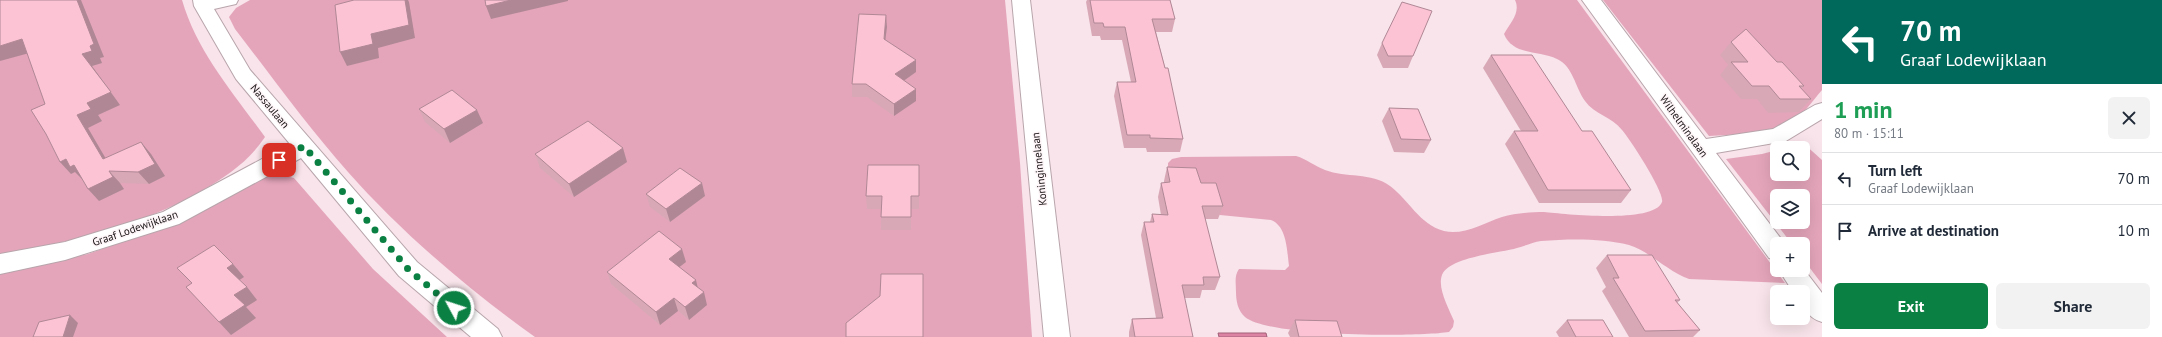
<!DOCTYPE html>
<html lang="en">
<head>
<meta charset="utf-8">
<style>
  :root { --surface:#fff; --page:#f2f2f3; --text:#1f2937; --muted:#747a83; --line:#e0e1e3; --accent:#0b8043 }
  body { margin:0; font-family:"PT Sans",sans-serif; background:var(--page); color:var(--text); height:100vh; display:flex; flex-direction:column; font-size:15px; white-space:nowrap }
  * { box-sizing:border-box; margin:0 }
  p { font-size:13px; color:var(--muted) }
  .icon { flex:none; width:22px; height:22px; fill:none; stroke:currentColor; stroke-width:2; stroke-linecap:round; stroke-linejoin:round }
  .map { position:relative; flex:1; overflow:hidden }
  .drawer { display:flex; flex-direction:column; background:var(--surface); width:340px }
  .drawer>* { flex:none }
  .guide { background:#00695c; color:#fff; overflow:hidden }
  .buttons { position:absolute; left:1770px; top:141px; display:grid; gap:8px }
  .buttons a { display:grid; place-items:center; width:40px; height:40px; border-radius:6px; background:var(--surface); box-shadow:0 4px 16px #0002; font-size:20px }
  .pin { position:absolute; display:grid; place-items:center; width:34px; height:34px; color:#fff; margin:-17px; border-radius:8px; box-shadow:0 2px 6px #0006 }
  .me { position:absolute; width:44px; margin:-22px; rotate:310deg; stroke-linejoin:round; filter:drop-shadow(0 0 3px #0008) }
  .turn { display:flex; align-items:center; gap:14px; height:84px; padding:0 12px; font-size:18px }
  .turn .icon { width:52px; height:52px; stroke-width:2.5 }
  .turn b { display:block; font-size:28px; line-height:34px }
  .round { display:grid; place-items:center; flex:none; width:42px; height:42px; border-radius:6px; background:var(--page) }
  .head { display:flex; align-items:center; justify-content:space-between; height:68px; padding:0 12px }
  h1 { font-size:24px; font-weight:700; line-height:30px; color:#1e9e55 }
  .primary-button { display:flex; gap:8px; margin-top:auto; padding:8px 12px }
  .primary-button a { flex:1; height:46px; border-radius:6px; background:var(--accent); color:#fff; font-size:16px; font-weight:700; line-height:46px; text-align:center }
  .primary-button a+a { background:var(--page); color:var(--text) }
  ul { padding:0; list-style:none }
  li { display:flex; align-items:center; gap:12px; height:52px; padding:0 12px; border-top:1px solid var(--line) }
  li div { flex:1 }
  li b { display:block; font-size:15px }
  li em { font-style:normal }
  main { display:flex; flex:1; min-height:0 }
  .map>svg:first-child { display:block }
</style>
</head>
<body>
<main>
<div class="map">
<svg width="1822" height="337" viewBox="0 0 1822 337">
  <rect width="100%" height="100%" fill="#f8e4ea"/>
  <path fill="#e4a5ba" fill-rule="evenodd" d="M0,0H182C197,52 234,94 265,137C249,161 227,176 203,190C136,228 75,241 0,254Z
    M250,0H1005L1020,163L1032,337H535C468,289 403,234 348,172C308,127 272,77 235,29L229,17L236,8Z
    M1515,0H1577L1785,283L1689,279C1667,271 1649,251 1629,245C1602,238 1568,239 1541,241C1533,242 1525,246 1517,248C1500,253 1449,257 1442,275C1437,288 1449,309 1454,321L1453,327L1449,332C1416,337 1269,337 1245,317C1238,311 1236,301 1236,292C1236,284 1234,276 1239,269L1285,270L1289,266C1287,251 1287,226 1271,220L1220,215L1211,211L1168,173V163L1172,159L1181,157L1296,156C1307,159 1314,166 1325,170C1346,178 1371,172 1390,186C1409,200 1419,224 1444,231C1463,236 1484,223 1502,217C1515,213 1531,212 1544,212C1564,214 1654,224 1662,202C1665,193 1630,139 1622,130C1612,117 1594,114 1585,101C1575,87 1573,66 1557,59C1539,50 1513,56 1504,34C1510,23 1521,13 1515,0Z
    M1603,0H1822V90C1814,99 1806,111 1797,118C1771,135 1738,134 1709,136Z
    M1803,143L1822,160V284L1803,259V244H1792L1726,159L1762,154L1777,150V174H1803V148H1784ZM1777,196H1803V222H1777Z
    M265,175H281L294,178L373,269L447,337H0V272L88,254L144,234Z"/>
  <path fill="#dc83a3" stroke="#a26178" d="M1218,333H1266L1267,337H1219Z"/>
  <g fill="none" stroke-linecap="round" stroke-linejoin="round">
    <defs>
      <path id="minor" d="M193,0H238L236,4L214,9L250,70L417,262L498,329L502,337H471L399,276L301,158L179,224L65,260L0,274V254L65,242L163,212L290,144L236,79L194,6Z
        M1012,0H1030L1070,337H1044Z
        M1582,0H1601L1706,139L1773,129L1815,105L1822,103V119L1786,141L1716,153L1785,244H1777V260L1769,258Z
        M1803,268L1822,293V322C1806,317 1803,307 1803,292H1793L1779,270H1803Z"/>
    </defs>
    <use href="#minor" stroke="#b8a5ab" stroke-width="2"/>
    <use href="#minor" fill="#fff" fill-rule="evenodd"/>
  </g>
  <path fill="#d9a8b7" d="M0,0L104,57L100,58L102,63L92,66L120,105L98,115L102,121L88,128L105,158L151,154L165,176L149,184L120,183L124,189L99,201L82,179L75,172L71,174L60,162L45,104L27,53Z
    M1087,0H1170L1175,19L1172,32H1156L1183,139L1180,152H1147L1146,148H1124L1114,96L1117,82H1131L1122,40H1101L1100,36H1092L1086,2Z
    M887,27L885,40L916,60V72L904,81L916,89V101L894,116L867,97H852V84Z
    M1731,42L1777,62L1804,86L1801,89L1811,99L1799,112L1768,113L1757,99H1741L1720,75L1728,65L1720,55Z
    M1382,43L1413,56L1408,68H1383L1377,55Z
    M1491,55L1582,131L1631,190L1621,203H1539L1505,144L1514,131H1521L1483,68Z
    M1389,108L1431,140L1424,153L1394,152L1382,121Z
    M419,109L483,123L450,143L425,122Z
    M623,148L627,162L574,197L540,168L535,154Z
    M919,165V209H911V230H881V209H867L866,196Z
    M1167,167L1201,183L1223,206L1218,219H1205L1220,277L1215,290H1202L1200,298H1184L1193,337H1129V332L1132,319L1156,318L1141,235L1144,222H1150L1152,214L1161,215L1158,197L1161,183H1164V181Z
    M702,183L705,196L670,222L650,207L646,194Z
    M1607,255L1680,300L1677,303L1700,330L1693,337H1629L1602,291L1606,287L1596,268Z
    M686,262L679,267L698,287L707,305L689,320L678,311L660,325L611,284L607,272Z
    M233,264L244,277L239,280L247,287L257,300L246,307L256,318L231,335L186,287L192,284L177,268Z
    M1295,320L1342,337H1290L1288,333Z
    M1567,320L1613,337H1559L1556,332Z"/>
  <path fill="#b08895" d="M77,0H81L104,57L100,58L102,63L92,66L120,105L98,115L102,121L88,128L113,171L103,159L77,115L87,103Z
    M405,0H408L409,2L415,38L378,48L379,58L347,66L340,52L371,34Z
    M511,0H568V1L491,19L486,6Z
    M886,15L887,27L884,51V39Z
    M22,39L33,52L0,61V46Z
    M916,60V72L895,87V74Z
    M916,89V101L894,116V104Z
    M477,110L483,123L450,143L444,129Z
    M141,142L151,154L165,176L149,184L138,172Z
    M623,148L627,162L574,197L569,184Z
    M66,159L74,165L85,177L82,179L75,172L71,174L60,162Z
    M109,171L120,183L124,189L99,201L88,189Z
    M702,183L705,196L670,222L666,209Z
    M682,249L686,262L673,272L669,259Z
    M233,264L244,277L238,281L227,268Z
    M696,280L699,293L692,283Z
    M247,287L257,300L246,307L256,318L231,335L219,322L234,295Z
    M704,292L707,305L689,320L685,307Z
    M674,298L678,311L660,325L656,312Z
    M70,315L78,323L73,337H63Z"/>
  <path fill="#fcc3d5" stroke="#b08895" d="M0,0H77L94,44L90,46L92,51L82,54L111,92L87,103L91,109L77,115L103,159L141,142L155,164L138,172L109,171L113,177L88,189L74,165L70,167L66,159L60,162L46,134L31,110L45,104L22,39L0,46Z
    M354,0H405L409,25L371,34L373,44L340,52L335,5Z
    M485,0H511L486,6Z
    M1090,0H1170L1175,19H1152L1165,68H1168L1183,139L1150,138V135H1127L1117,82H1136L1125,27H1104L1103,23H1094Z
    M1402,2L1432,11L1413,56H1388L1382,43Z
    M859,14L886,15L884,39L916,60L895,74L916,89L894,104L866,84H852Z
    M1746,29L1777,62H1782L1804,86H1799L1811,99H1780L1769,86H1752L1731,62H1748L1731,42Z
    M1491,55H1532L1582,131H1592L1631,190H1548L1514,131H1538Z
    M452,90L477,110L444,129L419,109Z
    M1389,108L1418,109L1431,140L1401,139Z
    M588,121L623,148L569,184L535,154Z
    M868,165H919V196H911V217H881L882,196H866Z
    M1167,167L1196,168L1201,183H1216L1223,206H1202L1220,277H1203L1204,285H1182L1193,337H1135L1132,319L1163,318L1144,222H1154L1152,214L1168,215L1161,183L1170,182Z
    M680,168L702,183L666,209L646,194Z
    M659,231L682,249L669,259L696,280L692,283L704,292L685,307L674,298L656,312L607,272Z
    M214,245L233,264L227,268L247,287L234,295L245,305L219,322L186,287L192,283L177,268Z
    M1607,255H1652L1680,300H1675L1700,330L1645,331L1613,278H1619Z
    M881,274H923V337H846V323L880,296Z
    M70,315L63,337H33L39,322Z
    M1295,320L1337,321L1342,337H1299Z
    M1567,320H1603L1613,337H1576Z"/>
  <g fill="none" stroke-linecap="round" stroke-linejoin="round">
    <path stroke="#0b8043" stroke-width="7" stroke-dasharray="0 12.6" d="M279,160L304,146L408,269L454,308"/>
  </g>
  <g text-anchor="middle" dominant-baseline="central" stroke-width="3" stroke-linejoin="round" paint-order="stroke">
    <g font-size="11" fill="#191315" stroke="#fdf5f7">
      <text transform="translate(270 106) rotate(50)">Nassaulaan</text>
      <text transform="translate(1684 126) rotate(54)">Wilhelminalaan</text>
      <text transform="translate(1039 169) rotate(-96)">Koninginnelaan</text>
      <text transform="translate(135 228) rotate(-19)">Graaf Lodewijklaan</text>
    </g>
  </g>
</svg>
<div class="buttons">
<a><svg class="icon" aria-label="search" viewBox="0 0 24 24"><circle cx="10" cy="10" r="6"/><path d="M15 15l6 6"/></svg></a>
<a><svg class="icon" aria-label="layers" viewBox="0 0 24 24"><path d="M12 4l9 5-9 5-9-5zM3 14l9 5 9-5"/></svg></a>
<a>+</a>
<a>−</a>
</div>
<div class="pin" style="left:279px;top:160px;background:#d93025"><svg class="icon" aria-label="arrive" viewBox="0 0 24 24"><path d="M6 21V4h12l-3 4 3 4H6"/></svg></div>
<svg class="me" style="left:454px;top:308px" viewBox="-20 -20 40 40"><circle r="17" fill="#0b8043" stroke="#fff" stroke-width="3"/><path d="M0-11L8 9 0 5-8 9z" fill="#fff"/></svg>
</div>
<section class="drawer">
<div class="guide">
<div class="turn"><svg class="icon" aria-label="left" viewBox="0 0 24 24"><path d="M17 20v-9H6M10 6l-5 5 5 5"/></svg><div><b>70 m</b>Graaf Lodewijklaan</div></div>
</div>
<div class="head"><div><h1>1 min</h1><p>80 m · 15:11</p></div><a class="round"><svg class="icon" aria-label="close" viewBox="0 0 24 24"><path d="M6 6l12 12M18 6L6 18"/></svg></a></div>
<ul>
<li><svg class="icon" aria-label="left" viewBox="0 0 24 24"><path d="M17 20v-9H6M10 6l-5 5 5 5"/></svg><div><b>Turn left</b><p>Graaf Lodewijklaan</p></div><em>70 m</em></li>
<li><svg class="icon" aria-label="arrive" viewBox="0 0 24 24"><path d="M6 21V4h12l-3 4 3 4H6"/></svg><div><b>Arrive at destination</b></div><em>10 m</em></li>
</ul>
<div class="primary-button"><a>Exit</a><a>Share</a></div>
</section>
</main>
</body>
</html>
